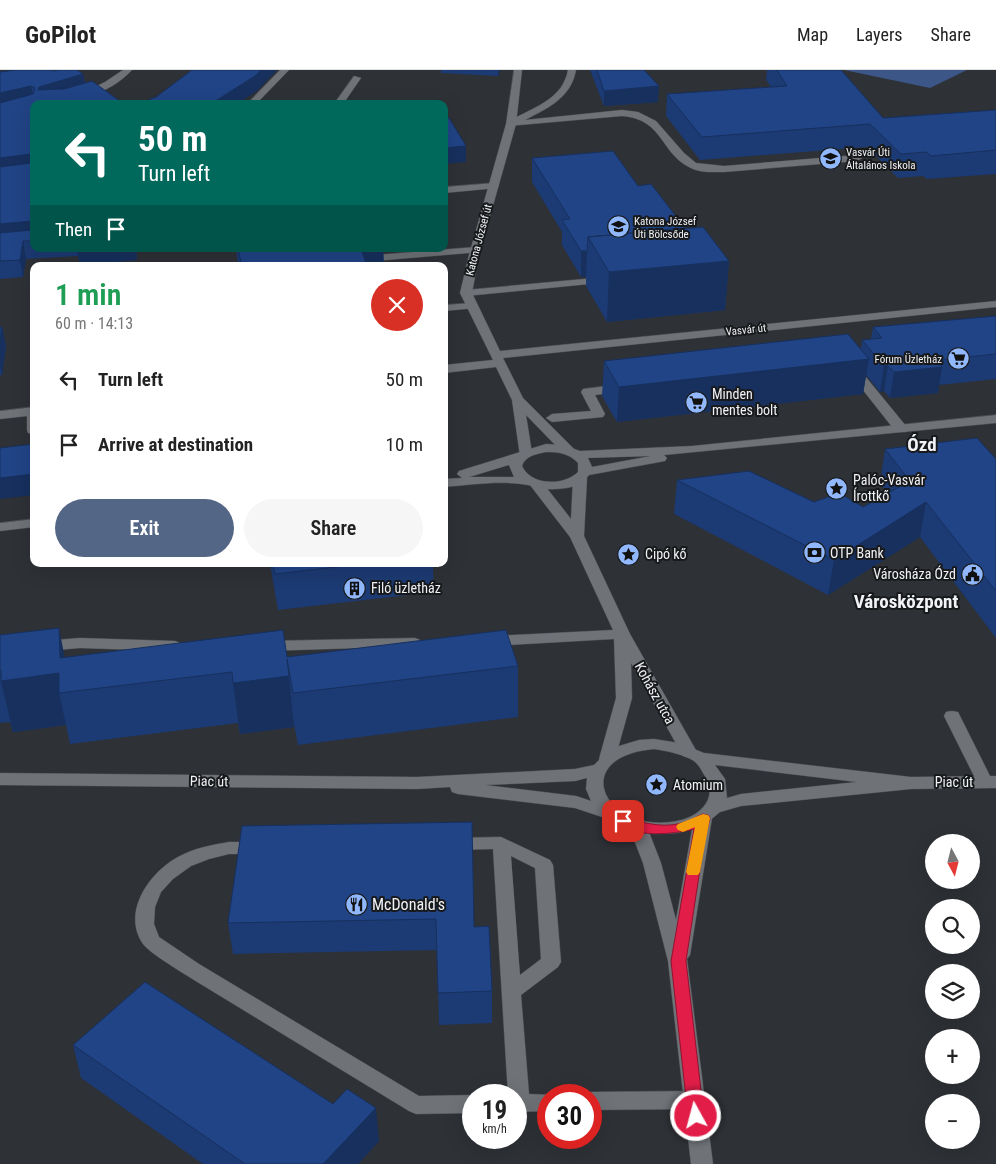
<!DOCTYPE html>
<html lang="en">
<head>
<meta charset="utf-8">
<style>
  :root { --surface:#fff; --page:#f6f6f6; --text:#222; --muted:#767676; --line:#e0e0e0; --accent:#546685 }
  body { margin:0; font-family:"Roboto Condensed",sans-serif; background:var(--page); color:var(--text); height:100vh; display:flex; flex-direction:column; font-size:19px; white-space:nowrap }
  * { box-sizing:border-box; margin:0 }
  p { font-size:16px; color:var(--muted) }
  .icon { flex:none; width:28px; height:28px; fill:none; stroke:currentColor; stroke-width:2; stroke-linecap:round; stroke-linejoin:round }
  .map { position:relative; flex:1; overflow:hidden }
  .drawer { position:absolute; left:30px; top:192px; width:418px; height:305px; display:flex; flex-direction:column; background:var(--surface); border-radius:10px; box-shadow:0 5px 20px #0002 }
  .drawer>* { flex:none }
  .hud { position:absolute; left:30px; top:30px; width:418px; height:152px; border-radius:10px; box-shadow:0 5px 20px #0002; background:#00695c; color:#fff; overflow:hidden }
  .needle { width:32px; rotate:173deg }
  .fabs { position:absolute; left:925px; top:764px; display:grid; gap:10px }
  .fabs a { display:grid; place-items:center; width:55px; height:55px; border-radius:50%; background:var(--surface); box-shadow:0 5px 20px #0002; font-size:25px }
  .speed { position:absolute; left:462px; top:1014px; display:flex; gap:10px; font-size:25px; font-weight:700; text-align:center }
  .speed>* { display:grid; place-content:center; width:65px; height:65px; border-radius:50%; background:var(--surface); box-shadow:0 5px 20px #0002; line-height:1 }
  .speed small { font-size:12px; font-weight:400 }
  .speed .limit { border:8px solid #d22; background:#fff; color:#111 }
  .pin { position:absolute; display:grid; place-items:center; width:42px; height:42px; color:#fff; margin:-21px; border-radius:10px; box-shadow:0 2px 8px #0006 }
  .me { position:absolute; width:55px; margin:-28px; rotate:353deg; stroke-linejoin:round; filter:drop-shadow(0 0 4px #0008) }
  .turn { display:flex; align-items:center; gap:18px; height:105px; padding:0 25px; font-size:22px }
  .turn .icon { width:65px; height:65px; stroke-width:2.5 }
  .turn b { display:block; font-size:35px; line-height:42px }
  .then { display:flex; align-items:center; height:48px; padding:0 25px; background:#0003; gap:10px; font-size:19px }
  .round { display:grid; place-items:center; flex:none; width:52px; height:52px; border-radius:26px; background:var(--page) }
  .summary { display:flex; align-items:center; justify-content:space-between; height:85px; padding:0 25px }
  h1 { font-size:30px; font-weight:600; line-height:38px; color:#1e9e55 }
  .cta { display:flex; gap:10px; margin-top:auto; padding:10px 25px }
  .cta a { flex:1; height:58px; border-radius:30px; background:var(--accent); color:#fff; font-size:20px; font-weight:600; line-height:58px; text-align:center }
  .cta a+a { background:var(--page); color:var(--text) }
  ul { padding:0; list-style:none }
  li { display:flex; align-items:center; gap:15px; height:65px; padding:0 25px }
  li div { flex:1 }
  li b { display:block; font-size:19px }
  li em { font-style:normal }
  header { display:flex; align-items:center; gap:30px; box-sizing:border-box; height:70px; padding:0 25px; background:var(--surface); border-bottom:1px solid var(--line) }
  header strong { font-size:24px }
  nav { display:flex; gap:28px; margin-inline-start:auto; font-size:18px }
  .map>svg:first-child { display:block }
</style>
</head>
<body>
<header>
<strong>GoPilot</strong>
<nav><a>Map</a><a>Layers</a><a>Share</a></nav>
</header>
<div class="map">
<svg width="996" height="1094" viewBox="0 0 996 1094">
  <rect width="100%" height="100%" fill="#2e3136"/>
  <path fill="#3b5687" d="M844,0H967L930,18Z"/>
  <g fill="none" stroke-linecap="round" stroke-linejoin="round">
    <defs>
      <path id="lane" d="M568,0H576C571,28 548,38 525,50L622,40L638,42L656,51L684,83L696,93L724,96L857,85L862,88L857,91L724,102C712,102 699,103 689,97C660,82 663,49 622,46L508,56V52L514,51L515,48C537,36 563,28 568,0Z
        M494,113L499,116L497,118L444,123V117Z
        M476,177L480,178L481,180L480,182L363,192L358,189L363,186Z
        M606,207L610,208L611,210L610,212L466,226L460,223L466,220Z
        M472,233L478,236L476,238L444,241V235Z
        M852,294L856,295L906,356L907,359L906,362H896L848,301L846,298L848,295Z
        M623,314L627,315L629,318L627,321L595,325L605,344L603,347L552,352L546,348L552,344L591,341L581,322L583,319Z
        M952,641L958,642L993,712L991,716L985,718L979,716L944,646L946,642Z
        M501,767L550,790L553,795L561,892L558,897L521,925L529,1024L554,1025H549V1041L516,1042V1025H508L493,779L452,780L446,778L443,774L446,770L452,768ZM511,786L535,798L541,889L520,905Z
        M229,772H259L265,774L268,778L265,782L259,784H229L209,789L191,796L173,809L161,822L155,837L154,854L159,867L199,894L419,1026L474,1025V1043L416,1044L409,1041C343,1001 278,961 212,921C198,912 151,885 143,874C121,842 150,802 178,787C194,778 212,775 229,772Z
        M694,1021L701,1024L704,1030L701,1036L694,1039L591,1040V1025H584L591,1022Z"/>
      <path id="street" d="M123,0H132C110,24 73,34 42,34L87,21L105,12Z
        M280,0H289L256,34H247Z
        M514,0H522L516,54L479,185L472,223L500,281L996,231V237L503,288L523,328L576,381L574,384H564L526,345L532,383L525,387L520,386L512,330L496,297L444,303V295L493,290L460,223L469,185L506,54Z
        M354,6L361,8L343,34H334Z
        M34,337V364L28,363L27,360V346L0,349V341Z
        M580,404L587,408L584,466L630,564L697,682L695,686L689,688L683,686L631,593L632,628L615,689L613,693L607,695L601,693L599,689L616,628L614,569L491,576L486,574L483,571L486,568L491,566L613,560L570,467L530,415L537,411L542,412L571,449L573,408Z
        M80,568L175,571L180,573L183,576L180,579L175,581L80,578L44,581L39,579L36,576L39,573L44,571Z
        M415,568L420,570L423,573L420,576L266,581L261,579L258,576L261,573L266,571Z
        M703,742L709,744L712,748L690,885L687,889L713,1094H691L668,891L643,793L629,757L632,753L638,751L644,753L647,757L661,793L676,850L694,748L697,744Z"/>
      <path id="secondary" d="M996,345V353L664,385L667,388L665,391L589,405C582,416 567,419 555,419C545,420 537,417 528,415C501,410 471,415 444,417V409L462,408L457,404L459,401L546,374L563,375L580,381L692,376ZM546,382C558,382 569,383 578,393V402C564,416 531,416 522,396C525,386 536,384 546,382ZM651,386L592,397L588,388ZM509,395L514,407H467H469Z
        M34,449V457L0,461V453Z
        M654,669L679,673L704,683L911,707L996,706V718L911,719L741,736L720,742L703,756L677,763L654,764L626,758L605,748L575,738L458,724L452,722L450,717L417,719L0,715V703L417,707L575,699L594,695L606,683L619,676L639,670ZM654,679C667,681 683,684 694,691C698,694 701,699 703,703C720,726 702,746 677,751C605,765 566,687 654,679ZM715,695L857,712L741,724L727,728L725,709ZM587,708L586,719L591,731L576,726L485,715L575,711Z"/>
    </defs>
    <use href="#lane" stroke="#4a4d51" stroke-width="1"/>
    <use href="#street" stroke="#4a4d51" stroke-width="1"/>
    <use href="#secondary" stroke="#4a4d51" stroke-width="1"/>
    <use href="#lane" fill="#6f7378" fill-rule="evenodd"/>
    <use href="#street" fill="#6f7378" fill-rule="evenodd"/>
    <use href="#secondary" fill="#6f7378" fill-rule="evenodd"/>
  </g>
  <path fill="#1c3a73" d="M441,0H500L498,6L441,3Z
    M590,0H644L658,32L604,36Z
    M767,0H841L883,48L996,40V104L927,109L923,106L898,108L867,77L700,90L666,46L667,24L771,17L766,10Z
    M53,1L83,4L85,13L34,34V179H136L137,190L80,195L78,186L26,189L23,207L0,209V2Z
    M532,88L638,116L685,158L729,191L725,240L607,252L586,216V207H581L562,175V162L532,112Z
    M236,179H383L384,196H238Z
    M996,246V309L939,315L938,323L890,328L884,321L880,322L866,305L863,324L617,352L602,326L604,291L861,279L862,270L871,269L873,257Z
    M0,257H2L6,276L2,305H0Z
    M885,379L996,389V568L920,467L828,525L674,444L677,410L814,432L863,437L887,423L880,413Z
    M270,494H433L434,522L278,540Z
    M0,565L65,587H287L518,596V647L298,675L293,649L294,657L240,664L238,653L70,674L66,655L13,662L10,652L0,653Z
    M242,756L474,857L492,921V953L439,955L437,880L233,884L228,853Z
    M73,975L333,1034L379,1071L358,1094H203L81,1008Z"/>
  <path fill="#17305e" d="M261,0H277L257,21L237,34H208Z
    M498,0H500L498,6Z
    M83,4L86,19L38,20L39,17Z
    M31,16L34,31L0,39V23Z
    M659,16L658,32L604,36V21Z
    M466,76V92L444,94V78Z
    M31,84L34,100L0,105V88Z
    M31,151L34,168L0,171V154Z
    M23,171L26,189L23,207L20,190Z
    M77,179H136L137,190L80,195Z
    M358,179H383L384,196H359Z
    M581,181H587L586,207H581Z
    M729,191L725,240L607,252L609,202Z
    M2,257L6,276L2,305L0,295V272Z
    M869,289L863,324L617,352L619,317Z
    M884,296H888L884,321L880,322Z
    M942,297L938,323L890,328L894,302Z
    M34,404V425L0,429V408Z
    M926,432L920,467L828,525L834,490Z
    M59,558L69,609L60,588Z
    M59,603V623L66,655L13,662L1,611Z
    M289,606L294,657L240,664L233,613Z
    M376,1038L379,1071L358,1094H323Z"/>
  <path fill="#214486" stroke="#17305e" d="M15,0H51L53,1L59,0H77L83,4L39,17L38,20L64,19L92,11L124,34H34V171H23L20,190L0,191V163L32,160L33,153L31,151L0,154V97L31,93L33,92V86L31,84L0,88V33L33,24L35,18L31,16L0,23V2Z
    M192,0H261L255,6L217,30L208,34H149L148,30L156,27Z
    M597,0H644L659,16L604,21Z
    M777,0H841L883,48L996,40V80L931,86L927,82L901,84L870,54L702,67L667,24L787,16Z
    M449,48L466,76L444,78V49Z
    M613,81L638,116L651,114L685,158L588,167L587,181H581L562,150L570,149L532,88Z
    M703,157L729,191L609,202L588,167Z
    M238,179H361L367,196H242Z
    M996,246V284L936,290L942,297L894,302L888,296H884L862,270L882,268L873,257Z
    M0,257H2L0,272Z
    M848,264L869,289L619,317L604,291Z
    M977,368L996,389V521L926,432L834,490L677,410L749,401L814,432L839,423L863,437L910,411L885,379Z
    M34,374V404L0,408V378Z
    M273,494H363L275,504Z
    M59,558L60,588L283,560L287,587L506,560L518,596L293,623L287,589L289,606L233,613L232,602L59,623V603L1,611V600H0V565Z
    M472,752L474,857L489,856L492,921L438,923L436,849L228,853L242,756Z
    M145,912L333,1034L347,1019L376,1038L323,1094H245L73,975Z"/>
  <path fill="#e11d48" stroke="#92132f" d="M703,744L708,745L710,748L704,773L686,891L704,1046L702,1051L696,1053L690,1051L688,1046L671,891L694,759C677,764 628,769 617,751L619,748L623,747C644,753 664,759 685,752C692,750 697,746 703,744Z"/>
  <path fill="#f59e0b" d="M703,744L708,745L710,748L700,802L698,805H688L686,802L695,757L683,762L678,760L676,757L678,754Z"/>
  <defs>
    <symbol id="school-disc" viewBox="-11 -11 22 22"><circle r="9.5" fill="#91b8fd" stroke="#17191b"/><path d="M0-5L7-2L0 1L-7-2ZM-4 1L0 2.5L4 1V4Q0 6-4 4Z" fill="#111"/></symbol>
    <symbol id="supermarket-disc" viewBox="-11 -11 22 22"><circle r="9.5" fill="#91b8fd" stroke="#17191b"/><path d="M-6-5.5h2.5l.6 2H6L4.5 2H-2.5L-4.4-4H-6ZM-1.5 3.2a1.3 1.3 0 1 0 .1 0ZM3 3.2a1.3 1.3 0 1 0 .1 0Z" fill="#111"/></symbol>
    <symbol id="sight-disc" viewBox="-11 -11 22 22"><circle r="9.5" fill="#91b8fd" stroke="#17191b"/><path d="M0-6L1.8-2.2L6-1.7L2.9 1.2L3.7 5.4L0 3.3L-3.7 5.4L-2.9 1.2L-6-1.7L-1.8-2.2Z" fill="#111"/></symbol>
    <symbol id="bank-disc" viewBox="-11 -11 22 22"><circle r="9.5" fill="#91b8fd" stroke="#17191b"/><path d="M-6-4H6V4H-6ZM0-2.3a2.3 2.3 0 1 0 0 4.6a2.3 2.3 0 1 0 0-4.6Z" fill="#111"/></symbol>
    <symbol id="civic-disc" viewBox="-11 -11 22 22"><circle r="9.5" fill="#91b8fd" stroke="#17191b"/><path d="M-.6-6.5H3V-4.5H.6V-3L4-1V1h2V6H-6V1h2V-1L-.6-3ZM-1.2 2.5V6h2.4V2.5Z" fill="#111"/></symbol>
    <symbol id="building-disc" viewBox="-11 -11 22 22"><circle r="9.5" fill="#91b8fd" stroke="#17191b"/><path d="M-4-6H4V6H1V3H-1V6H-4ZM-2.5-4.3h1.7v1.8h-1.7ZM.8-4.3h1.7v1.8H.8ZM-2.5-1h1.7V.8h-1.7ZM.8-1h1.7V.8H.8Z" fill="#111"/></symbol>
    <symbol id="restaurant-disc" viewBox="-11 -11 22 22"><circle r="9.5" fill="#91b8fd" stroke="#17191b"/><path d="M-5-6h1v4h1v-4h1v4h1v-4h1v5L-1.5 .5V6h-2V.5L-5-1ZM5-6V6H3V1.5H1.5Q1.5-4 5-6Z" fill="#111"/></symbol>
  </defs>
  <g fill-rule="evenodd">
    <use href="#school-disc" x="818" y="76" width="25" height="25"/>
    <use href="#school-disc" x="606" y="144" width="25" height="25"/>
    <use href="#supermarket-disc" x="946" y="276" width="25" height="25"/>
    <use href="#supermarket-disc" x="684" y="320" width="25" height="25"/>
    <use href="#sight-disc" x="824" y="406" width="25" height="25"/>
    <use href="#bank-disc" x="802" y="470" width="25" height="25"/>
    <use href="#sight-disc" x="616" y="472" width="25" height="25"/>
    <use href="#civic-disc" x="960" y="492" width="25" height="25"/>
    <use href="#building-disc" x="342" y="506" width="25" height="25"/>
    <use href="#sight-disc" x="644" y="702" width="25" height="25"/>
    <use href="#restaurant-disc" x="344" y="822" width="25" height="25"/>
  </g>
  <g text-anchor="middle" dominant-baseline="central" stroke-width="4" stroke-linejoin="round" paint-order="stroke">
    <g font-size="11" fill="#f0f2f6" stroke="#17191b" text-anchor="start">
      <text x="846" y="82">Vasvár Úti<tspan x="846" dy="13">Általános Iskola</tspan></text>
      <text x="634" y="151">Katona József<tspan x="634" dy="13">Úti Bölcsőde</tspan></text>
      <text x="942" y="289" text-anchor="end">Fórum Üzletház</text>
    </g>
    <g font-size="11" fill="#f0f2f6" stroke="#17191b">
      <text transform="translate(479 170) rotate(-75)">Katona József út</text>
      <text transform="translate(746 260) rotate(-6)">Vasvár út</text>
    </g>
    <g font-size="14" fill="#f0f2f6" stroke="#17191b" text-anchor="start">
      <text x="712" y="324">Minden<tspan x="712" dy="16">mentes bolt</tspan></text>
      <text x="853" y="410">Palóc-Vasvár<tspan x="853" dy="16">Írottkő</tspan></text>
      <text x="830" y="483">OTP Bank</text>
      <text x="645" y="484">Cipó kő</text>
      <text x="956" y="504" text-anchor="end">Városháza Ózd</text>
      <text x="371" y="518">Filó üzletház</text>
      <text x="673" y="715">Atomium</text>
    </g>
    <g font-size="14" fill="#f0f2f6" stroke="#17191b">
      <text transform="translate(655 623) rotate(61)">Kohász utca</text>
      <text transform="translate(209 711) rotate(1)">Piac út</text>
      <text x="954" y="712">Piac út</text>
    </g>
    <g font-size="16" fill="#f0f2f6" stroke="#17191b" text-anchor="start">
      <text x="372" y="834">McDonald's</text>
    </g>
    <g font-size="19" font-weight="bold" fill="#f0f2f6" stroke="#17191b">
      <text x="922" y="374">Ózd</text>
      <text x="906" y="531">Városközpont</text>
    </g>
  </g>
</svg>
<div class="fabs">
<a><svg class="needle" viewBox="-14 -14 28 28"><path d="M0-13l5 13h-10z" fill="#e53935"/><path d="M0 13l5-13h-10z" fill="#767676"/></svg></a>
<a><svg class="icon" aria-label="search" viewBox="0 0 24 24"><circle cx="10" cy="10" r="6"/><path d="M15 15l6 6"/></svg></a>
<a><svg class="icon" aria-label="layers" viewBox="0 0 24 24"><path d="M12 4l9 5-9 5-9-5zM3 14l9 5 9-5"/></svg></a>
<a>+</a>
<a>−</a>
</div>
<div class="speed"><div>19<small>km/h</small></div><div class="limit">30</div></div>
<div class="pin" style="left:623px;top:751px;background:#d93025"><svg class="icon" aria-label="arrive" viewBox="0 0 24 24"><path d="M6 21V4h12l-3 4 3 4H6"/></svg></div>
<svg class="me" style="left:696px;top:1046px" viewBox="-20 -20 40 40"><circle r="17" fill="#e11d48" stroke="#fff" stroke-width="3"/><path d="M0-11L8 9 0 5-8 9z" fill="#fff"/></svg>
<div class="hud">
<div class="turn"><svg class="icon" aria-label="left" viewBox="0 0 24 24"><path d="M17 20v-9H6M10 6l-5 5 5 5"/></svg><div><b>50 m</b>Turn left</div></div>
<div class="then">Then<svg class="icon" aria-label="arrive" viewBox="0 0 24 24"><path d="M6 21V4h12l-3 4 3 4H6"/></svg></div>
</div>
<section class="drawer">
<div class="summary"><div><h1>1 min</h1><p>60 m · 14:13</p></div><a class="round" style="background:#d93025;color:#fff"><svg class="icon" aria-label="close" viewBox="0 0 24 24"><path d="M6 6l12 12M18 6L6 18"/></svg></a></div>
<ul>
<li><svg class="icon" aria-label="left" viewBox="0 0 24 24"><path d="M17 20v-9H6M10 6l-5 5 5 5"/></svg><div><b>Turn left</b></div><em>50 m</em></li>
<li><svg class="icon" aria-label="arrive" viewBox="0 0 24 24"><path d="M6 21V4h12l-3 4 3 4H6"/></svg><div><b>Arrive at destination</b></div><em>10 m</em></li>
</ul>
<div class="cta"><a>Exit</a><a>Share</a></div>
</section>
</div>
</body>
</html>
